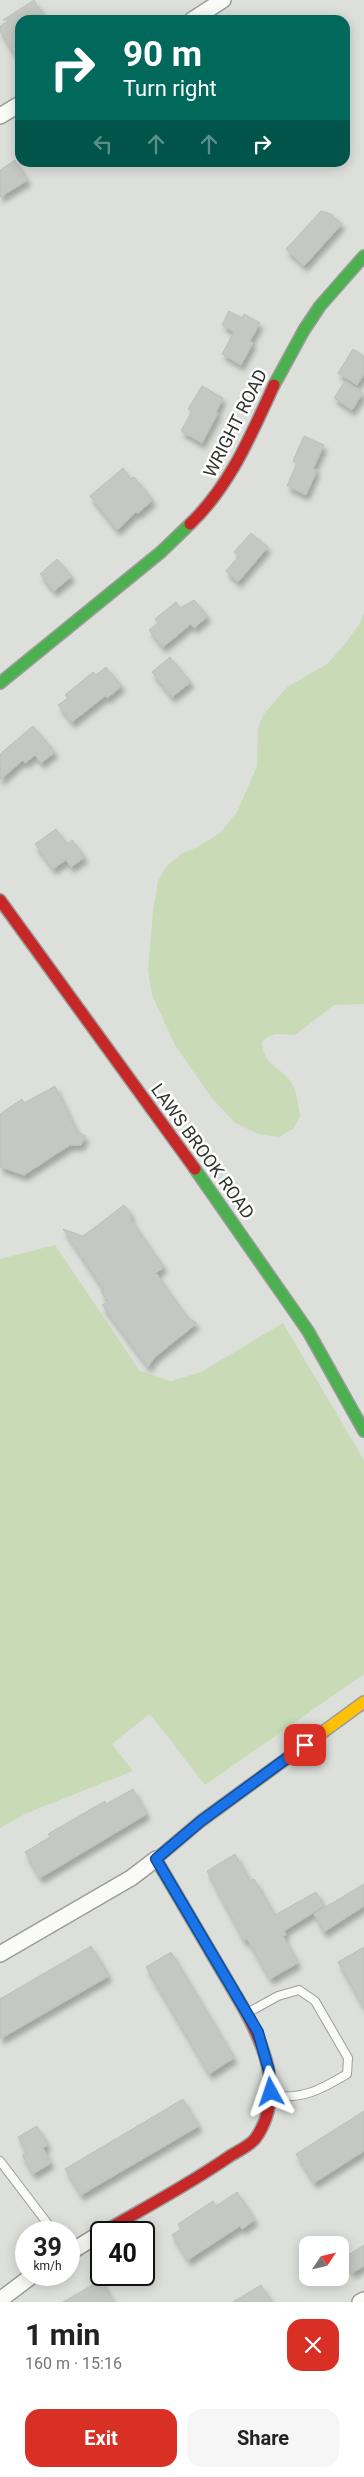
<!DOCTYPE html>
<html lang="en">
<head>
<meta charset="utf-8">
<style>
  :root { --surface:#fff; --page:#f6f6f6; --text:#222; --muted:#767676; --accent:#d93025 }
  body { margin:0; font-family:Roboto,sans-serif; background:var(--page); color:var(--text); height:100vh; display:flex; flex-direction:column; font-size:19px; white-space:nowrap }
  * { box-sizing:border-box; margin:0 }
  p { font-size:16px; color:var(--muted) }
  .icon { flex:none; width:28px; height:28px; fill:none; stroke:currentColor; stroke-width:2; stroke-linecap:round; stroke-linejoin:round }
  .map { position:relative; height:2302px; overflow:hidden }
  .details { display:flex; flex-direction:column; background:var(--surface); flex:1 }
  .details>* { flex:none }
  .hud { position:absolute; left:15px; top:15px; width:335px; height:152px; border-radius:15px; box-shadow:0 2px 12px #0003; background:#00695c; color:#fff; overflow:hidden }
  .needle { width:32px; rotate:55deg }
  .tools { position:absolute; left:299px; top:2236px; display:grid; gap:10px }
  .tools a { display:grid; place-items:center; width:50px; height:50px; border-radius:10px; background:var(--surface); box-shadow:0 2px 12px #0003; font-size:25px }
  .speed { position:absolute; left:15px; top:2221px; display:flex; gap:10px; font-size:25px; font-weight:700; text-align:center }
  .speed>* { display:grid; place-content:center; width:65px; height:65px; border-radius:50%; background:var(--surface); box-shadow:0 2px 12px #0003; line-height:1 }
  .speed small { font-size:12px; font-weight:400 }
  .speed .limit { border:2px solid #111; border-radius:8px; background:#fff; color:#111 }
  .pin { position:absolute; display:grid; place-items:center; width:42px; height:42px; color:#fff; margin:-21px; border-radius:10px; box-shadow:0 2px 8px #0006 }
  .me { position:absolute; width:55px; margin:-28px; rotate:355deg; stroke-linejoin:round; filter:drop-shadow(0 0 4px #0008) }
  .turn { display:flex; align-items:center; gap:18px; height:105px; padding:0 25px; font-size:22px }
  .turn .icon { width:65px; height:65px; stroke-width:2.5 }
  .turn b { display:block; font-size:35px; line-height:42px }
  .lanes { display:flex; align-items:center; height:48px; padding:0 25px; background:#0003; justify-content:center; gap:25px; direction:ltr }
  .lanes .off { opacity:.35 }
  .round { display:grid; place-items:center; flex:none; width:52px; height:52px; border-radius:15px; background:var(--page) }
  .summary { display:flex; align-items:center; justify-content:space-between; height:85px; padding:0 25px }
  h1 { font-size:30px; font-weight:700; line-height:38px }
  .cta { display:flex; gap:10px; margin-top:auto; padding:10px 25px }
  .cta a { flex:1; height:58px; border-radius:15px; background:var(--accent); color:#fff; font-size:20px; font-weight:700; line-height:58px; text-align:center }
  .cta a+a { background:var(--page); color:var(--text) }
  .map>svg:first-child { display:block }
</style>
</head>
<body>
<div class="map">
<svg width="364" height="2302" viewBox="0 0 364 2302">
  <defs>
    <filter id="shadow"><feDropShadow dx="3" dy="5.5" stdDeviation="2.5" flood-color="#0004"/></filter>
  </defs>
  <rect width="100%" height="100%" fill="#dde0da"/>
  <path fill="#c9dab6" d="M364,613V1004L334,1005L295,1035L276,1034L269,1036L262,1042C264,1067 279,1065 291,1082C297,1090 298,1106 300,1116L294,1128L279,1137L258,1134L235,1123L211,1097L175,1045L152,995L148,971L153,911L158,881L166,867L181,854L197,847L220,833L237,812L257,766L258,728L263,715L287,687L327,664L345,644L360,623Z
    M55,1245L140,1371L171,1381L201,1372L283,1323L364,1460V1674L205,1785L150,1714L112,1744L133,1771L27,1813L0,1828V1259Z"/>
  <path fill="#c5c7c3" stroke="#bdbfbb" filter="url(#shadow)" d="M34,0L47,20H20V62L0,31V26L9,20H3Z
    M15,160L28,180L0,197V170Z
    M321,211L331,214L342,224L304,266L286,249Z
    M229,311L242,318L244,314L260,323L250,341L253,343L241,365L222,354L234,332L222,325Z
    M353,349L364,356V374L357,385L338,373Z
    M345,381L363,393L352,410L334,398Z
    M202,386L223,398L216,412L218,413L202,443L181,431L192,411L188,409Z
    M304,436L324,445L313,469L317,470L306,495L287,486L297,463L293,461Z
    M123,468L131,479L134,477L153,500L138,513L136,512L117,530L90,496Z
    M251,533L268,547L238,582L226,571L239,556L234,552Z
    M57,559L72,576L54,591L40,574Z
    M194,600L208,616L194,628L191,624L163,647L149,630L158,623L155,619L176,602L180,608Z
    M170,657L191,682L172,697L152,672Z
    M106,667L122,686L107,698L105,696L72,722L58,705L68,698L65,695L93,672L96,675Z
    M33,726L55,752L41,763L35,755L25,763L23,760L0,780V754Z
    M56,829L67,844L72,840L85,857L71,867L66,860L53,869L35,844Z
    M55,1086L77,1132L86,1136L81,1145H70L24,1175L0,1167V1114L22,1099L24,1103Z
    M124,1205L130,1212L131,1220L164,1267L156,1273L188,1318L197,1323L154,1358L148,1367L102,1305L108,1301L101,1292L104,1290L63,1229L83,1236Z
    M133,1789L147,1814L40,1878L25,1852L50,1837L48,1834L105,1801L106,1804Z
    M235,1854L250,1881L254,1879L275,1915L316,1892L324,1906L284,1931L286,1935L283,1936L298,1963L270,1979L247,1939L244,1941L207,1871Z
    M364,1884V1906L324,1932L314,1914Z
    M91,1946L109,1976L0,2039V1999Z
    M364,1947V2008L338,1962Z
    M171,1952L234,2058L209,2074L146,1967Z
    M183,2099L199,2126L81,2195L65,2169Z
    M364,2111V2151L314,2183L296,2154Z
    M37,2126L48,2145L43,2148L51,2163L33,2174L22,2155L27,2153L18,2137Z
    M237,2192L255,2220L242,2229L240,2226L188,2260L172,2235L181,2229L178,2224L213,2201L216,2206Z
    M364,2245V2266L352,2273L343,2258Z
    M101,2280L114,2302H63Z
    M261,2285L272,2302H233Z"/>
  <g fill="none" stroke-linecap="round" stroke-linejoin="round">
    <defs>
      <path id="lane" d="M249,2012L278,1996L299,1990L315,2001L348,2058L347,2074C320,2090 304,2099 272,2096
        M0,2161L54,2232"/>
      <path id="street" d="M192,20L223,0
        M0,116L20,104
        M0,1954L131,1878L156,1859
        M69,2253L101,2233
        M0,2300L33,2275
        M360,2302L364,2300"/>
      <path id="fast" d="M274,385L304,330L320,306L364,256
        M0,683L161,552L190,524
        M195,1169L308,1331L364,1431"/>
      <path id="slow" d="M237,1997L156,1859L201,1821L364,1702"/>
      <path id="jam" d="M190,524C230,486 251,435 274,385
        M0,900L195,1169
        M103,2232C146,2207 190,2184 230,2156C238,2151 249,2146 255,2139C288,2093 262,2039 237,1997"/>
    </defs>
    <use href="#lane" stroke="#9b9d99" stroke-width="10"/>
    <use href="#street" stroke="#9b9d99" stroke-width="18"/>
    <use href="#fast" stroke="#9b9d99" stroke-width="14"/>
    <use href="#slow" stroke="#9b9d99" stroke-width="14"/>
    <use href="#jam" stroke="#9b9d99" stroke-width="14"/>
    <use href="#lane" stroke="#fafaf9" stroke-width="8"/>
    <use href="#street" stroke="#fafaf9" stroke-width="15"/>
    <use href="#fast" stroke="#4caf50" stroke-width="11"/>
    <use href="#slow" stroke="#ffc107" stroke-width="11"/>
    <use href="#jam" stroke="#c62828" stroke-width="11"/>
  </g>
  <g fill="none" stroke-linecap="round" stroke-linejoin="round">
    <defs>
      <path id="route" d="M271,2092L269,2071L258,2032L156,1859L201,1821L305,1745"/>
    </defs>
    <use href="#route" stroke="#114b97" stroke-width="12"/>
    <use href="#route" stroke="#1a73e8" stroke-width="9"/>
  </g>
  <g text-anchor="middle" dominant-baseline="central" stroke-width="5" stroke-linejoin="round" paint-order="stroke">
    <g font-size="18" fill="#30322e" stroke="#fff">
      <text transform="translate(235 423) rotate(-63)">WRIGHT ROAD</text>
      <text transform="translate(203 1151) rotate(54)">LAWS BROOK ROAD</text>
    </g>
  </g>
</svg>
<div class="tools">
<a><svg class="needle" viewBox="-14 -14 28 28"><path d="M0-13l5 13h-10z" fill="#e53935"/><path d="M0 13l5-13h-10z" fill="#767676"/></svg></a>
</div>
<div class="speed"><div>39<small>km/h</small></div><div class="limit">40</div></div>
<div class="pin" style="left:305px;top:1745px;background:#d93025"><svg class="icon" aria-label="arrive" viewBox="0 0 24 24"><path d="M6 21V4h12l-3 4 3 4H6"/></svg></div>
<svg class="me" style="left:271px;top:2092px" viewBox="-20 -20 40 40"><path d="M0-17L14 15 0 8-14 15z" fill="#1a73e8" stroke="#fff" stroke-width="4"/></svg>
<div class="hud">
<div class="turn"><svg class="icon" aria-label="right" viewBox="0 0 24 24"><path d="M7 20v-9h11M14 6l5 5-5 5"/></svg><div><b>90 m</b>Turn right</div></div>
<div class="lanes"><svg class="icon off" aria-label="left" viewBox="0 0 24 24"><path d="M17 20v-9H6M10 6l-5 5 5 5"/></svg><svg class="icon off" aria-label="ahead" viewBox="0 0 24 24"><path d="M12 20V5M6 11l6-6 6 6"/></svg><svg class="icon off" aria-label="ahead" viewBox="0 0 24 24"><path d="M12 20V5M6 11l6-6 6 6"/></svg><svg class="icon" aria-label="right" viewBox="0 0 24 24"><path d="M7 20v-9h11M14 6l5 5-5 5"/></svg></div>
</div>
</div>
<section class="details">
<div class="summary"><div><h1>1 min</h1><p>160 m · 15:16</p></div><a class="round" style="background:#d93025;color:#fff"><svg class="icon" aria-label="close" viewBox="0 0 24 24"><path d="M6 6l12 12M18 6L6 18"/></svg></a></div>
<div class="cta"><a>Exit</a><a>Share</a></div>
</section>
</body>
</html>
